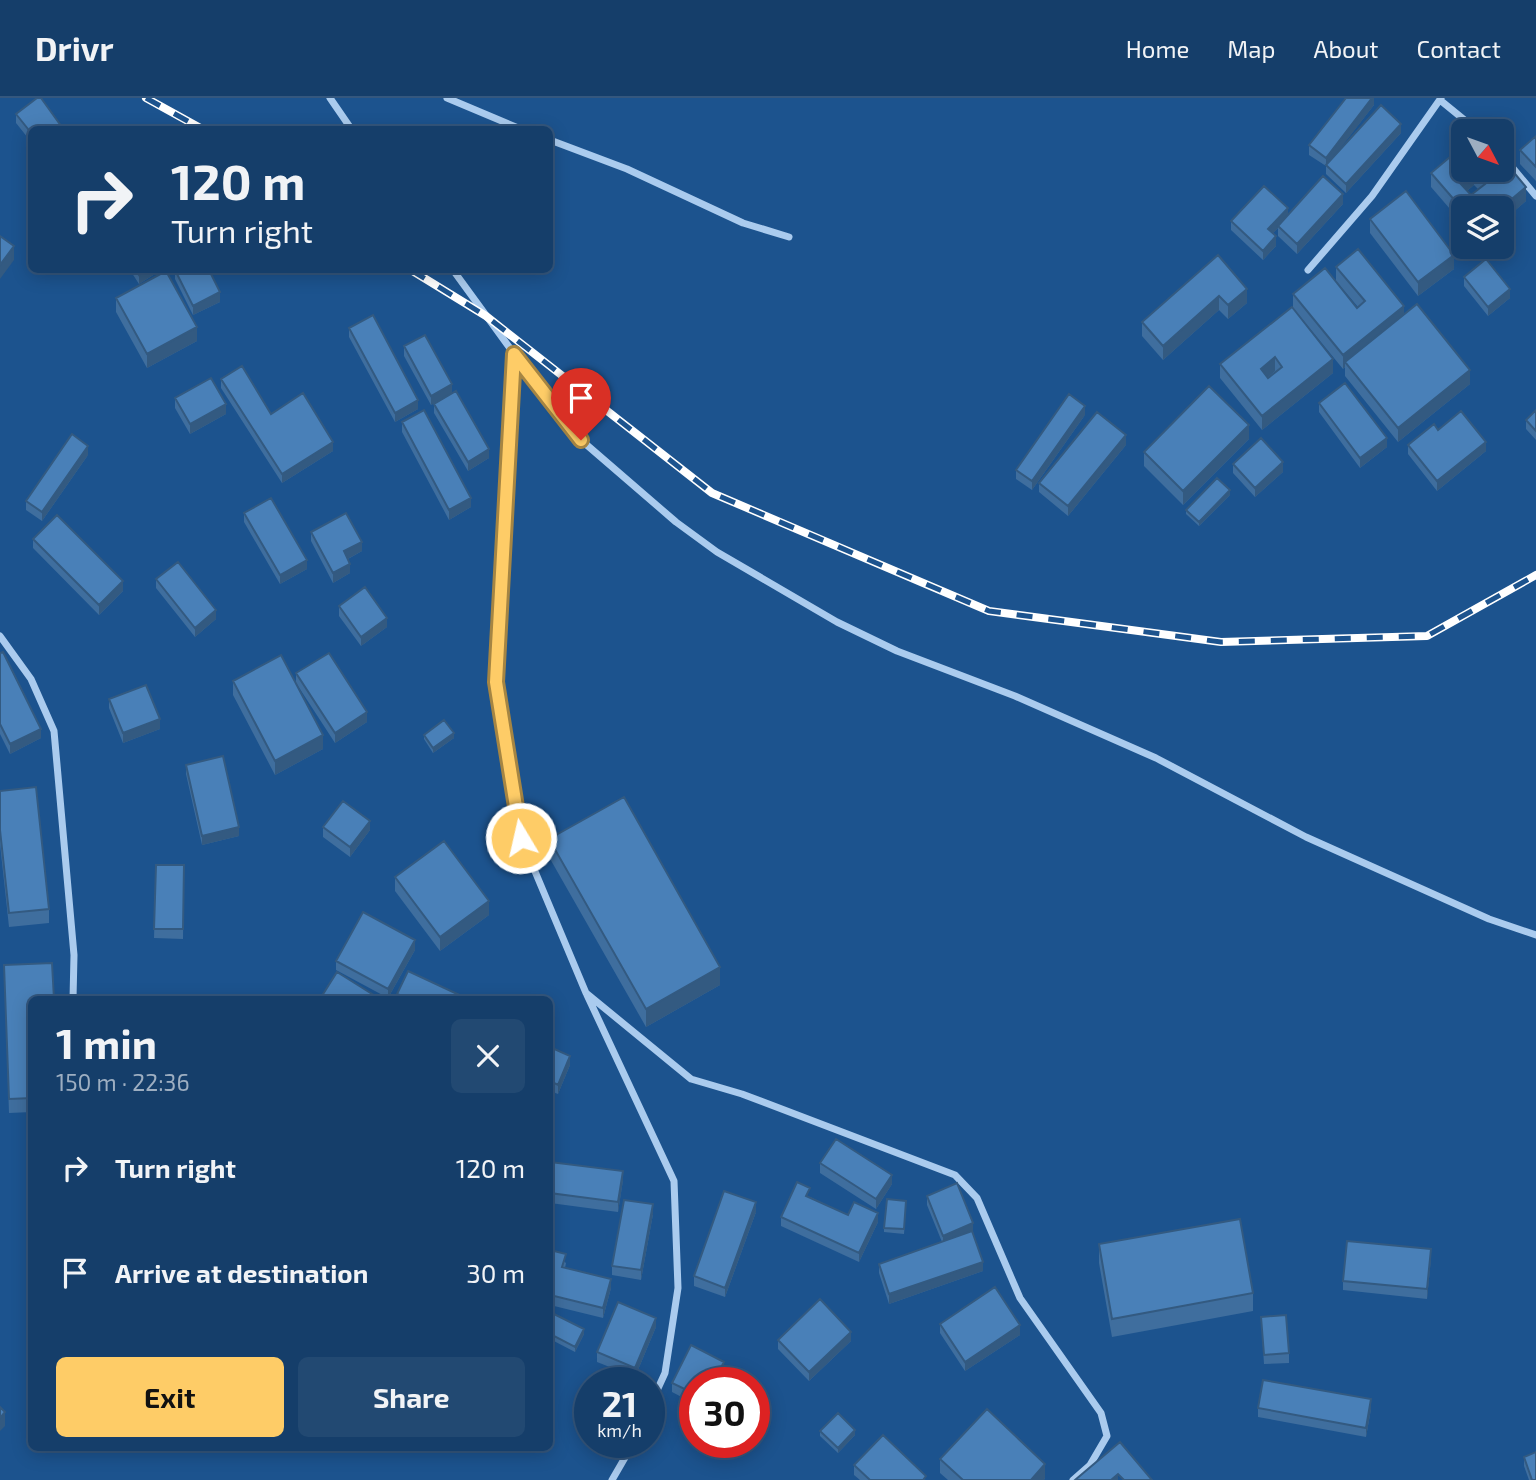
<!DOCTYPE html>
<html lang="en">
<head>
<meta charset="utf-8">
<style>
  :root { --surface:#153e6a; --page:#224972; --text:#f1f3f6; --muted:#9daec1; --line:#34577e; --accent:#fecc67 }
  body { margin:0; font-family:"Exo 2",sans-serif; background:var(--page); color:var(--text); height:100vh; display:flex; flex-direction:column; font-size:26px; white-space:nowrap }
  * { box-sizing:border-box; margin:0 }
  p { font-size:23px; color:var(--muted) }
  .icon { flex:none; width:38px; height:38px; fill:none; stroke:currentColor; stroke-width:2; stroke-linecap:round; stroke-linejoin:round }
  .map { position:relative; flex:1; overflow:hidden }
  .panel { position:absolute; left:28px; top:898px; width:525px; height:455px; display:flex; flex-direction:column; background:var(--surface); border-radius:10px; box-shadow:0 4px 18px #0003,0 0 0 2px var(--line) }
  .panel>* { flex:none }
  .banner { position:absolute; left:28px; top:28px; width:525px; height:147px; border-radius:10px; box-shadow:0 4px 18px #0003,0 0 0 2px var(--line); background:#153e6a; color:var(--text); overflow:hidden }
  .needle { width:46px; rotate:131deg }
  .controls { position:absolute; left:1451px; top:21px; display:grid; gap:14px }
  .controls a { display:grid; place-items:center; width:63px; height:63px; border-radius:10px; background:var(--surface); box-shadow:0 4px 18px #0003,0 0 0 2px var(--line); font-size:35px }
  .speed { position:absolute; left:574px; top:1269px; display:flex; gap:14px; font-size:35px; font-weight:700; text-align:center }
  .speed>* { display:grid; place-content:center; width:91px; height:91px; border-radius:50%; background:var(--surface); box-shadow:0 4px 18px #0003,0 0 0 2px var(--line); line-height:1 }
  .speed small { font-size:18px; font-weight:400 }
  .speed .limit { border:10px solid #d22; background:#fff; color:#111 }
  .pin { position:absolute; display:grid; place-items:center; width:60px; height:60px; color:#fff; margin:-72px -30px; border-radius:50% 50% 50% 0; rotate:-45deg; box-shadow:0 0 7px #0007 }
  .pin .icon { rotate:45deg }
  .me { position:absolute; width:77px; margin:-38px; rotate:351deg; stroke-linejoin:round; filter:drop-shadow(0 0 5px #0008) }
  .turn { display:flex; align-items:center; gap:24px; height:147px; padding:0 28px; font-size:32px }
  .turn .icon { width:91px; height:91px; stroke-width:2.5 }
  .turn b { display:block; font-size:49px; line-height:60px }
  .round { display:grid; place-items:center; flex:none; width:74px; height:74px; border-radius:10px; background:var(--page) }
  .overview { display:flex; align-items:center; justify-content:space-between; height:119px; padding:0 28px }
  h1 { font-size:42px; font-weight:700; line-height:52px }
  .cta { display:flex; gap:14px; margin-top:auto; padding:14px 28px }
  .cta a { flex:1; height:80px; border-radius:10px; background:var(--accent); color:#111; font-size:28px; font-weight:700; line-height:80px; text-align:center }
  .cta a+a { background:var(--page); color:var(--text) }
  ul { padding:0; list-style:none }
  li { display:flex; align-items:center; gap:21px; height:105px; padding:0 28px }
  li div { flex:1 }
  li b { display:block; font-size:26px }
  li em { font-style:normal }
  header { display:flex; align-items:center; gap:42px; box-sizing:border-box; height:98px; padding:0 35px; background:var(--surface); border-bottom:2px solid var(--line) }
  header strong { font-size:33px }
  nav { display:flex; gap:38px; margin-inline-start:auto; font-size:24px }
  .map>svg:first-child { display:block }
</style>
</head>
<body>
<header>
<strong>Drivr</strong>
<nav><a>Home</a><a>Map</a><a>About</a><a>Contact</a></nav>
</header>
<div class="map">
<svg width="1536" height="1382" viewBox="0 0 1536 1382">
  <rect width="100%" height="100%" fill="#1c538e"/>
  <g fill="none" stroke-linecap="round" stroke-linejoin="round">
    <path stroke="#aacbee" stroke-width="7" d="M330,0L352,32
      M447,0L523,32
      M1440,2L1478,33
      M550,42L627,71L743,125L789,139
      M1502,57L1536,98
      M453,172L539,290L581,342L676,424L717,454L837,524L897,553L1015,598L1156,660L1306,739L1489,821L1536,837
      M1308,172L1372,98L1441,0
      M514,256L496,584L521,740L586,895L691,981L742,996L955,1077L977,1100L1020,1200L1101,1315L1107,1338L1090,1367L1073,1382
      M0,538L31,581L54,633L74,857L73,901
      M587,897L674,1083L678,1190L665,1275L649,1310
      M612,1382L634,1344"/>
    <defs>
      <path id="rail" d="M146,0L204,32
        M411,172L486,218L712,395L989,513L1221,544L1427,538L1536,477"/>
    </defs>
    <use href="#rail" stroke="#fff" stroke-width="8"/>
    <use href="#rail" stroke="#1c538e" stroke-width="5" stroke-dasharray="16" stroke-linecap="butt"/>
  </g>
  <path fill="#3f6e9e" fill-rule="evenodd" d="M1374,0V7L1333,59L1401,35L1346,95L1326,76V68L1309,57V47Z
    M16,16L32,32V45L16,25Z
    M1536,38V83L1520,66V52Z
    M1502,72L1526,103L1505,121L1509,139L1502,145V110H1463V126L1431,89V75ZM1474,87L1478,91L1471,97L1467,93Z
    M1343,106L1297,156L1278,138V130L1273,135L1276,148L1263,162L1231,132V123L1288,117Z
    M1370,121L1454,171L1418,198L1370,135Z
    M1482,149H1498L1489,156Z
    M1218,157L1247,205L1228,221L1219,212L1163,262L1142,238V224Z
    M1336,169L1404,217L1470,286L1398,344L1345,278V269L1343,271L1293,210V196L1357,210L1358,209L1336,183Z
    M130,172H158V174L139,186Z
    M164,172H172L167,174L197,243L147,270L116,214V200L165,173Z
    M175,172L220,204L193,217L175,181Z
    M1464,179L1510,200L1488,218L1464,188Z
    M1292,209L1333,275L1262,332L1220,280V266Z
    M349,230L418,311L395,324L349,239Z
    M404,248L452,295L489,360L468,373L434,315V306L445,299L431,307L404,258Z
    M221,281L271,316L333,353L282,385L221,290Z
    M175,300L226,316L190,336L175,310Z
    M1319,305L1387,349L1360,370L1319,314Z
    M1536,312V342L1526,331V322Z
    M1085,317L1032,392L1016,381V372Z
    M402,324L471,409L449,422L402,334Z
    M1249,341L1183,407L1144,368V354Z
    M1126,347L1068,418L1039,394V385Z
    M1408,347L1486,353L1437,393L1408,356Z
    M88,357L42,423L26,412V403Z
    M1233,366L1283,374L1255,399L1233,375Z
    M1230,397L1199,428L1186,416V412Z
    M244,415L307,471L280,486L244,424Z
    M311,434L362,453L348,461L350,475L333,485L311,443Z
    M33,441L123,493L99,517L33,450Z
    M156,481L216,521L195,539L156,490Z
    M339,508L387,529L361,548L339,518Z
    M0,555L41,640L10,656L0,636Z
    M296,575L367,624L335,645L296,585Z
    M233,583L323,651L275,677L233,597Z
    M109,601L160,631L123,645L109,610Z
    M424,637L454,640L433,655L424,641Z
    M186,667L239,738L202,747L186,676Z
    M0,693L49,811V825L9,829L0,746Z
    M323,729L370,732L350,759L323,739Z
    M549,741L720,887L646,929L549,759Z
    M156,767H184L183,841L154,840Z
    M395,779L489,817L440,853L395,793Z
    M415,852L388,900L336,872V863Z
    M4,867L32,901V1014L9,1015Z
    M397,896L468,901H397Z
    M550,949L570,967L558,996L550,993Z
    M550,1064L623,1082L618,1114L550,1105Z
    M820,1065L892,1086L876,1111L820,1075Z
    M927,1098L973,1134L983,1173L889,1206L879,1175V1166L942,1144L927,1107Z
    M810,1099L848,1117L878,1124L859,1164L781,1128V1119Z
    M906,1107L904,1136L884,1134V1130Z
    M756,1114L725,1199L694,1188V1178Z
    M653,1116L641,1182L612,1177V1168Z
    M1099,1146L1253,1195V1213L1112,1239L1099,1165Z
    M550,1152L566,1165L565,1170L611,1190L603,1220L550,1207Z
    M1431,1160L1427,1201L1343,1192V1183Z
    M550,1214L584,1236L575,1254L550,1241Z
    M1261,1219L1289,1255V1265L1264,1266Z
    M940,1226L1020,1237L965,1273L940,1235Z
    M656,1229L635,1279L597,1264V1254Z
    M778,1242L851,1243L809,1283L778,1251Z
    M724,1273L695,1284V1306L672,1294V1285Z
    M1258,1310L1371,1311L1366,1339L1258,1319Z
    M820,1333L855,1337L838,1355L820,1338Z
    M1524,1359L1536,1382H1529L1524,1368Z
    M940,1361L1045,1380L1044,1382H948L940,1375Z
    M854,1367L926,1382H860L854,1377Z"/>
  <path fill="#335a81" d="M1372,0H1374V7L1326,69V60Z
    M1401,26V35L1346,95V86Z
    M1474,73V87L1460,99V85Z
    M1526,89V103L1502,124V110Z
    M1343,96V106L1297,156V146Z
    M1288,110V119L1278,128V130L1268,141V131Z
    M1509,125V139L1502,145V132Z
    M1276,138V148L1263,162V153Z
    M14,148V162L0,181V167Z
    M1489,149H1498L1489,156Z
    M1454,157V171L1418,198V184Z
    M147,172H158V174L139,186V177Z
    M1247,191V205L1228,221V207Z
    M1510,191V200L1488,218V209Z
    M220,194V204L193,217V208Z
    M1219,198V212L1163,262V248Z
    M1404,208V221L1345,264V269L1343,271V257Z
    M197,229V243L147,270V256Z
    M1275,259V273L1261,285V271Z
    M1333,261V275L1262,332V318Z
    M1470,272V286L1398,344V330Z
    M452,286V295L431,307V298Z
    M418,302V311L395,324V315Z
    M226,306V316L190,336V326Z
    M1085,308V317L1032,392V383Z
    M1249,327V341L1183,407V393Z
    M1126,337V347L1068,418V408Z
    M1387,340V349L1360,370V360Z
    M333,344V353L282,385V376Z
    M1486,344V353L1437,393V383Z
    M88,348V357L42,423V414Z
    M489,351V360L468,373V364Z
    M1283,364V374L1255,399V390Z
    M1230,392V397L1199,428V424Z
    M471,400V409L449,422V412Z
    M362,444V453L344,463V453Z
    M307,462V471L280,486V477Z
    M350,466V475L333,485V475Z
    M123,483V493L99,517V507Z
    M216,512V521L195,539V530Z
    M387,520V529L361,548V539Z
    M367,614V624L335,645V635Z
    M160,621V631L123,645V635Z
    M41,631V640L10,656V646Z
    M454,635V640L433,655V650Z
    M323,637V651L275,677V663Z
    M370,723V732L350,759V749Z
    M239,729V738L202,747V738Z
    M489,803V817L440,853V839Z
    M415,842V852L388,900V891Z
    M720,869V887L646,929V911Z
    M570,958V967L558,996V987Z
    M623,1073V1082L618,1114V1104Z
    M892,1077V1086L876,1111V1101Z
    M756,1104V1114L725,1199V1190Z
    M653,1106V1116L641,1182V1172Z
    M878,1115V1124L859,1164V1155Z
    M973,1125V1135L943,1147V1138Z
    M1431,1151V1160L1427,1201V1191Z
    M983,1164V1173L889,1206V1196Z
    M611,1181V1190L603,1220V1210Z
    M656,1220V1229L635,1279V1270Z
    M1020,1227V1237L965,1273V1264Z
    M584,1231V1236L575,1254V1249Z
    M851,1234V1243L809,1283V1274Z
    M724,1264V1273L718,1284H713Z
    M1371,1301V1311L1366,1339V1330Z
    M5,1314V1328L0,1333V1320Z
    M855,1332V1337L838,1355V1350Z
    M1045,1366V1380L1044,1382H1031Z
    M1118,1376V1382H1111Z"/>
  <path fill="#4980b8" stroke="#335a81" stroke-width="2" fill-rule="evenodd" d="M37,0H41L64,32H32V36L16,16Z
    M1346,0H1372L1326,60L1309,47Z
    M1381,7L1401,26L1346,86L1326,67Z
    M1536,38V69L1520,52Z
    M1463,48V72H1502V60L1526,89L1501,110H1463V112L1431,75ZM1474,73L1485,86L1471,97L1460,85Z
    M1323,78L1343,96L1297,146L1278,128Z
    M1264,88L1288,110L1268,131L1276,138L1263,153L1231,123Z
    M1406,93L1454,157L1418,184L1370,121Z
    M1502,117L1509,125L1502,132Z
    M0,138L14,148L0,167Z
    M1358,151L1404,208L1343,257L1293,196L1325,170L1357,210L1365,203L1336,169Z
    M1218,157L1247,191L1228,207L1219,198L1163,248L1142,224Z
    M1486,161L1510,191L1488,209L1464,179Z
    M136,172H147L139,177Z
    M175,172H209L220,194L193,208Z
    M166,173L197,229L147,256L116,200Z
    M1417,206L1470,272L1398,330L1345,264Z
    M1292,209L1333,261L1262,318L1220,266ZM1275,259L1282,269L1268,280L1261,271Z
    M373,217L418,302L395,315L349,230Z
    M425,237L452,286L431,298L404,248Z
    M242,268L271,316L303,295L333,344L282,376L221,281Z
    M211,280L226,306L190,326L175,300Z
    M1345,285L1387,340L1360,360L1319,305Z
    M1209,288L1249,327L1183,393L1144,354Z
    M456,293L489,351L468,364L434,306Z
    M1069,296L1085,308L1032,383L1016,372Z
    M424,312L471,400L449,412L402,324Z
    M1536,312V333L1526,322Z
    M1461,313L1486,344L1437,383L1408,347L1434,326L1438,332Z
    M1097,314L1126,337L1068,408L1039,385Z
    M72,336L88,348L42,414L26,403Z
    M1261,340L1283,364L1255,390L1233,366Z
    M1217,380L1230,392L1199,424L1186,412Z
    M271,400L307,462L280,477L244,415Z
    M346,415L362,444L344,453L350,466L333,475L311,434Z
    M57,417L123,483L99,507L33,441Z
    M178,464L216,512L195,530L156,481Z
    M365,489L387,520L361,539L339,508Z
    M3,554L41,631L10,646L0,626V555Z
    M329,555L367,614L335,635L296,575Z
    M281,557L323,637L275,663L233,583Z
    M146,587L160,621L123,635L109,601Z
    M444,622L454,635L433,650L424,637Z
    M223,658L239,729L202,738L186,667Z
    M36,689L49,811L9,815L0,732V693Z
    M624,699L720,869L646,911L549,741Z
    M343,703L370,723L350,749L323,729Z
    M444,743L489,803L440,839L395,779Z
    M156,767H184L183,831H154Z
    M363,814L415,842L388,891L336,863Z
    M52,865L54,901H32V1000L9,1001L4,867Z
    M408,873L468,901H409L397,896Z
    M337,874L380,901H320Z
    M550,949L570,958L558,987L550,983Z
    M836,1041L892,1077L876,1101L820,1065Z
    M550,1064L623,1073L618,1104L550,1095Z
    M797,1084L810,1090L806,1098L848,1117L854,1104L878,1115L859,1155L781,1119Z
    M957,1085L973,1125L943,1138L927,1098Z
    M724,1093L756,1104L725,1190L694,1178Z
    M887,1101L906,1103L904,1131L884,1130Z
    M624,1102L653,1106L641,1172L612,1168Z
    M1240,1121L1253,1195L1112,1221L1099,1146Z
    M972,1133L983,1164L889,1196L879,1166Z
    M1347,1143L1431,1151L1427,1191L1343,1183Z
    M550,1152L566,1156L562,1169L611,1181L603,1210L550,1197Z
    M995,1189L1020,1227L965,1264L940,1226Z
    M820,1201L851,1234L809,1274L778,1242Z
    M618,1204L656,1220L635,1270L597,1254Z
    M550,1214L584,1231L575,1249L550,1236Z
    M1286,1217L1289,1255L1264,1257L1261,1219Z
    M691,1247L724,1264L713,1284H695V1296L672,1285Z
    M1263,1282L1371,1301L1366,1330L1258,1310Z
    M0,1309L5,1314L0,1320Z
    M987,1311L1045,1366L1031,1382H963L940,1361Z
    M838,1315L855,1332L838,1350L820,1333Z
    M883,1337L926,1378L923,1382H870L854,1367Z
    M1120,1344L1152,1382H1124L1118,1376L1111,1382H1075Z
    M1536,1354V1382H1532L1524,1359Z"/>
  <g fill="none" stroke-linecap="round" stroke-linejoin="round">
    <defs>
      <path id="route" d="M521,740L496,584L514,256L581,342"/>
    </defs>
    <use href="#route" stroke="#a58543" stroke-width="18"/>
    <use href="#route" stroke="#fecc67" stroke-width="12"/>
  </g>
</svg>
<div class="controls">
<a><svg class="needle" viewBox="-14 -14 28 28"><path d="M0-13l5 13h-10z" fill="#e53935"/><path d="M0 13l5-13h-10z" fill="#9daec1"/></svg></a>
<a><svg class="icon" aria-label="layers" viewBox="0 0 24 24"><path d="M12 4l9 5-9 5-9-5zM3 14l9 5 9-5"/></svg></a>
</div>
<div class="speed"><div>21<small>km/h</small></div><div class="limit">30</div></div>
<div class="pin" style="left:581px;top:342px;background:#d93025"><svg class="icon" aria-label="arrive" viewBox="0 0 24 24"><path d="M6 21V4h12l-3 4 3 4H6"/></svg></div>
<svg class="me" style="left:521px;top:740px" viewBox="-20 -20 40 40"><circle r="17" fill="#fecc67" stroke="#fff" stroke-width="3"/><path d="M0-11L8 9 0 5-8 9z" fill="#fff"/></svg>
<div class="banner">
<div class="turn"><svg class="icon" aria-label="right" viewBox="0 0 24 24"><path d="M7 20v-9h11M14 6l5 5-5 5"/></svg><div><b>120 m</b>Turn right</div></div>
</div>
<section class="panel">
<div class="overview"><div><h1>1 min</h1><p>150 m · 22:36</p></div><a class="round"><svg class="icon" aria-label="close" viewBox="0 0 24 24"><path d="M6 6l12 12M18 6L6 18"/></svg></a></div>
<ul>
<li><svg class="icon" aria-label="right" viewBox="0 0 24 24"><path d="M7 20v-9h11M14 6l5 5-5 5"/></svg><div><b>Turn right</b></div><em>120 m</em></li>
<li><svg class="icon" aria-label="arrive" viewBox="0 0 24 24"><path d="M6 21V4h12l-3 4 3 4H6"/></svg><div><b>Arrive at destination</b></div><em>30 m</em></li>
</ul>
<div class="cta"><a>Exit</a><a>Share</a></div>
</section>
</div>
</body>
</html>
